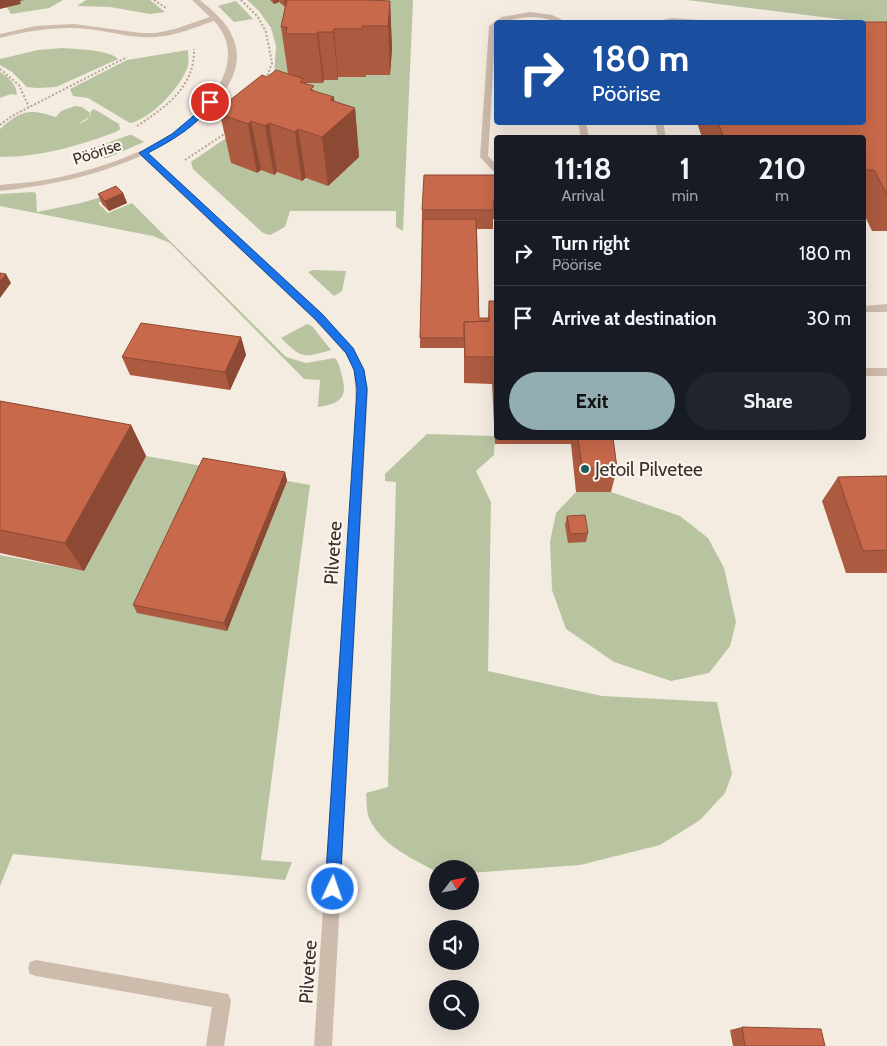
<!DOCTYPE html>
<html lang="en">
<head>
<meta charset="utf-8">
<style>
  :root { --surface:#171b24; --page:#20242c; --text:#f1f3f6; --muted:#9ea1a6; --line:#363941; --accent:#92aeb2 }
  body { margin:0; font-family:Cabin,sans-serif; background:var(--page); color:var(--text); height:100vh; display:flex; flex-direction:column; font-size:19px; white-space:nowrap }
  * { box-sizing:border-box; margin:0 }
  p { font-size:16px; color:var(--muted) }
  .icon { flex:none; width:28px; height:28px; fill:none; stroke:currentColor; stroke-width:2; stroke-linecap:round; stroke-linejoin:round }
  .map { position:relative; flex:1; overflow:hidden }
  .side { position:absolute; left:494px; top:135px; width:372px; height:305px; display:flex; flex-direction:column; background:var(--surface); border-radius:5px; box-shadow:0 5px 20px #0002 }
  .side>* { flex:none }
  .hud { position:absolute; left:494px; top:20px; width:372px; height:105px; border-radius:5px; box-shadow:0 5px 20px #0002; background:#1a4fa0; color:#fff; overflow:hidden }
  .needle { width:32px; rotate:58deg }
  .fabs { position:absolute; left:429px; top:860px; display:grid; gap:10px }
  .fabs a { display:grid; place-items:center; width:50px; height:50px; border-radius:50%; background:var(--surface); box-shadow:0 5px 20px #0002; font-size:25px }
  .pin { position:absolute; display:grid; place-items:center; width:42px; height:42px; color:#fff; margin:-21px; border:2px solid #fff; border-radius:50%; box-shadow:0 1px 5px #0007 }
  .me { position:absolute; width:55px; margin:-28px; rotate:3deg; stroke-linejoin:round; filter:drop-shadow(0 0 4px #0008) }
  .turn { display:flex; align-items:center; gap:18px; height:105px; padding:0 15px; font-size:22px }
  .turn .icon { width:65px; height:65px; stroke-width:2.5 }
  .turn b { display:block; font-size:35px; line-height:42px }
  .eta { display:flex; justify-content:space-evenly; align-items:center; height:85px; text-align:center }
  .eta b { font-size:30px; font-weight:700; line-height:35px }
  .primary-button { display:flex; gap:10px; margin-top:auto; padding:10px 15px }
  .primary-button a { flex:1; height:58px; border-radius:30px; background:var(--accent); color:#111; font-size:20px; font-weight:700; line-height:58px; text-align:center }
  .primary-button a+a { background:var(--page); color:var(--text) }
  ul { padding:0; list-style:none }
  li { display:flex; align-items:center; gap:15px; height:65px; padding:0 15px; border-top:1px solid var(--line) }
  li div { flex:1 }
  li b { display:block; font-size:19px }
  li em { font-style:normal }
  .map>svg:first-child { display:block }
</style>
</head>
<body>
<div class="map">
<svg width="887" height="1046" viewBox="0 0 887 1046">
  <rect width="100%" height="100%" fill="#f4ebe1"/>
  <path fill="#b8c4a0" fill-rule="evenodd" d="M25,0H63L49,8L11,14L7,7L21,4L19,1Z
    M86,0H150L165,12L150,14L110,7L77,6Z
    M247,0H270L274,4L279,2L285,7L309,0H413L403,231L396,227V211H290L285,227L270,235L263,233L193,169L191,162L229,136L274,76L276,46L271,28L259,11ZM392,49L390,75H366L365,77H338V80H324L294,75ZM359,157L302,181L277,172L274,175L261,170L257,173L231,163Z
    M687,0H887V25Z
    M236,1L253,19L234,22L218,6Z
    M63,48C75,49 111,50 118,59L56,87L37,88L27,87L12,72L0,65V59L38,50Z
    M188,50C188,55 189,61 188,66C181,87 151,119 130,123L88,98L73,96L70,89L127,60Z
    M0,72C10,78 16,84 17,95L11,94L0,98Z
    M75,106L82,107L90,113L89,117L78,124C85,122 90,119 91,111L94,109L119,124L120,129L116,132C78,146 41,157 0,157V129C22,109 29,109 56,117L61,111Z
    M129,135H132L144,142L107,158H102L94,148Z
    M34,192L36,194L37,212L81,203L115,193L117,194L98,203L108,213L132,203L286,357L306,363L335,358C339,363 340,369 342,376C348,398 340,404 318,407L320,380L304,379L170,243L153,236L0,206V194Z
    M313,270L346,271L342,291L334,296L308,272Z
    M307,324L312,326L331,350C303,358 302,359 281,338Z
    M427,434L495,436L494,455L476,471L491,502L488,671L602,696L717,702L732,774L725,793L700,820L660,845L580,865L470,873V869H438L437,872C413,859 383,846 370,820C366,813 367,801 366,793L388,787L396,482L385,481V474Z
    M146,456L310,485L261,860L292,862L285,880L13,854L0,886V555L84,571Z
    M576,492H611L680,516L708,538L724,568L736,622L730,646L709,673L671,681L614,662L566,629L552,590L550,542L556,513Z"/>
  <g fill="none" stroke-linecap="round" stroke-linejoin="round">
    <path stroke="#b9a596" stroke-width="2" stroke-dasharray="2 2" stroke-linecap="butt" d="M154,0L166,8
      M241,0L258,17L266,32L272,63L266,79
      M0,69L19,85L29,107
      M0,125L12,116L127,57
      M137,126C166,107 195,87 194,49
      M185,160L226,133"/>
    <path fill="#cdbbac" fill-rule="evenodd" d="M530,12L552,15L567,22C556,23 544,17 532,17C519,17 508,22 496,22L488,156L496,164V172L493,171L480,157L489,26L502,17Z
      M672,18L701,20L705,22H653Z
      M578,122H586L589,138H581Z
      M655,122H663L666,138H658Z
      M887,304V312H864V306Z
      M864,368H887V376H864Z
      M36,960L228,994L231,1000L224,1046H206L212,1007L36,976L30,974L28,968L30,962Z"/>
    <path fill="#cdbbac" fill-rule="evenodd" d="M192,0H200C213,11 227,22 233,38C254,87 184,134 148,153L323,314L353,348L364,369L368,389L332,1046H314L356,409L354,369L345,353L315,320L141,156C92,177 52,185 0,191V185C15,183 30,183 45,180C105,169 198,139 223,77C232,56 229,37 214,21C195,27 176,36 155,37C133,39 110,31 87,29C58,26 28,31 0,38V34L36,26L74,24L141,33H156L175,29L210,17Z"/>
  </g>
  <path fill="#ac5a40" d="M270,0H368L390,1L392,49L390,75H366V77H338V80H324L323,83H304L315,91L334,101L355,108L359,157L328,186L306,178L302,181L277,172L274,175L261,170L257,173L231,163L220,114L226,109L225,104L267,77L288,74L281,27L285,7L279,2L274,4Z
    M859,22H887V231H872L864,214V138H702L697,122H864V22Z
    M496,175V219H493V229H477L479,318H488L489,301H496V438H613L617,468L611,492H576L571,444H495L492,384L464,383V348H420L422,210Z
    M123,193L127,203L109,211L102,204L98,194Z
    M241,337L246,355L230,390L130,375L122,357Z
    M0,401L131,425L146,456L84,571L0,553Z
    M285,472L287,481L227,631L137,613L133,605Z
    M887,476V573H846L822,501L838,477Z
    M567,516L588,533L586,542L568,543L565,525Z
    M742,1027L825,1046H733L730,1030Z"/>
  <path fill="#8c4a34" d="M0,0H25L20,1L21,4L0,9Z
    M273,0H279V2L274,4Z
    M284,0H309L285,7Z
    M390,1L392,49L390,75L388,26Z
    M334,29L338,77V80L333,32Z
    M318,32L324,80L323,83L317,34Z
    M334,97L337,124L355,108L359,157L328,186L322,137L330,100Z
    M251,121L261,170L257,173L248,124Z
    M269,123L277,172L274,175L265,126Z
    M298,129L306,178L302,181L295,132Z
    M123,193L127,203L109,211L105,201Z
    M6,274L11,283L0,298V281Z
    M241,337L246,355L230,390L225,372Z
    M131,425L146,456L84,571L65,543Z
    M285,472L287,481L227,631L224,623Z"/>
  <path fill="#c8694b" stroke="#8c4a34" d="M287,0H368L390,1L388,26H362V29H334L333,32H318L317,34H286L287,27H281Z
    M859,22H887V194L874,170H864V138H724L718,122H864V28H865L864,27V22Z
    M276,70L304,79L300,82L314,86L310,90L334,97L330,100L355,108L322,137L298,129L295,132L269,123L265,126L251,121L248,124L220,114L230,106L225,104L262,75L267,77Z
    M424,175H496V200H493L494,210H422Z
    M116,186L123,193L105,201L98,194Z
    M423,219H476L479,318H488V321L464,322V338H420Z
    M0,273L6,274L0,281Z
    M489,301H496V402L494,357H465L464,322L489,321Z
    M141,323L241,337L225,372L122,357Z
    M0,401L131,425L65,543L0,530Z
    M578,438H613L617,468H582Z
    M203,458L285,472L224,623L133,605Z
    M887,476V550L863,551L838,477Z
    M585,515L588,533L570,534L567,516Z
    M742,1027L821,1029L825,1046H745Z"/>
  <path fill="#1a73e8" stroke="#114b97" d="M208,101L214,102C197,126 173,140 148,153L322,314L353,348L364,370L367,389L340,889L338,894L333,896L327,894L325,889L357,389L354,370L346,353L315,319L139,153L172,134L198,112Z"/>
  <circle fill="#1f5a5e" stroke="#fbf5ee" stroke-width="2" cx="585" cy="469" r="5"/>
  <g text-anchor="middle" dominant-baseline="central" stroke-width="4" stroke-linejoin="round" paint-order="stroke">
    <g font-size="16" fill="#3b302b" stroke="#fbf5ee">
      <text transform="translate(97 152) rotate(-18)">Pöörise</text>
    </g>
    <g font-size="19" fill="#3b302b" stroke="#fbf5ee" text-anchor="start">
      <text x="595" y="469">Jetoil Pilvetee</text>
    </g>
    <g font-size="19" fill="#3b302b" stroke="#fbf5ee">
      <text transform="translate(333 553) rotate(-86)">Pilvetee</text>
      <text transform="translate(308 972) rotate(-86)">Pilvetee</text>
    </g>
  </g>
</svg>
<div class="fabs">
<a><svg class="needle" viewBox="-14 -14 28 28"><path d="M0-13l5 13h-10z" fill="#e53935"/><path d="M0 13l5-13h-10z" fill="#9ea1a6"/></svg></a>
<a><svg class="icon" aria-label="sound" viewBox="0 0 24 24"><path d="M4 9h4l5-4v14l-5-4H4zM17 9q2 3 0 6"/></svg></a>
<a><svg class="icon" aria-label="search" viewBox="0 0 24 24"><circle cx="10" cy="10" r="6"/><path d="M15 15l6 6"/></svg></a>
</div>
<div class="pin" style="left:210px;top:102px;background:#d93025"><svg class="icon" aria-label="arrive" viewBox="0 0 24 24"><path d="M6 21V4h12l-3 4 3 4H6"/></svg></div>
<svg class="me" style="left:333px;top:889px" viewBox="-20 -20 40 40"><circle r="17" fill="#1a73e8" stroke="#fff" stroke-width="3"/><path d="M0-11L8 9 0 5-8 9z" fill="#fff"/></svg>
<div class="hud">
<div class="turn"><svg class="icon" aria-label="right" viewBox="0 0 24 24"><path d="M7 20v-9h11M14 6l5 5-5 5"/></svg><div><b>180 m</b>Pöörise</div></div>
</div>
<section class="side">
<div class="eta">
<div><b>11:18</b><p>Arrival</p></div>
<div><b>1</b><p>min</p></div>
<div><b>210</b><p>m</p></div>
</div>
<ul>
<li><svg class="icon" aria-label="right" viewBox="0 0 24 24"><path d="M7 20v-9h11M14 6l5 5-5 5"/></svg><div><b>Turn right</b><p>Pöörise</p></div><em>180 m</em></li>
<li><svg class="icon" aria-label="arrive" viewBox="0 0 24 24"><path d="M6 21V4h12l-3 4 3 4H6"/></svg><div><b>Arrive at destination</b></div><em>30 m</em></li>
</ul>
<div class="primary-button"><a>Exit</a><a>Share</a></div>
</section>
</div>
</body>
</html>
